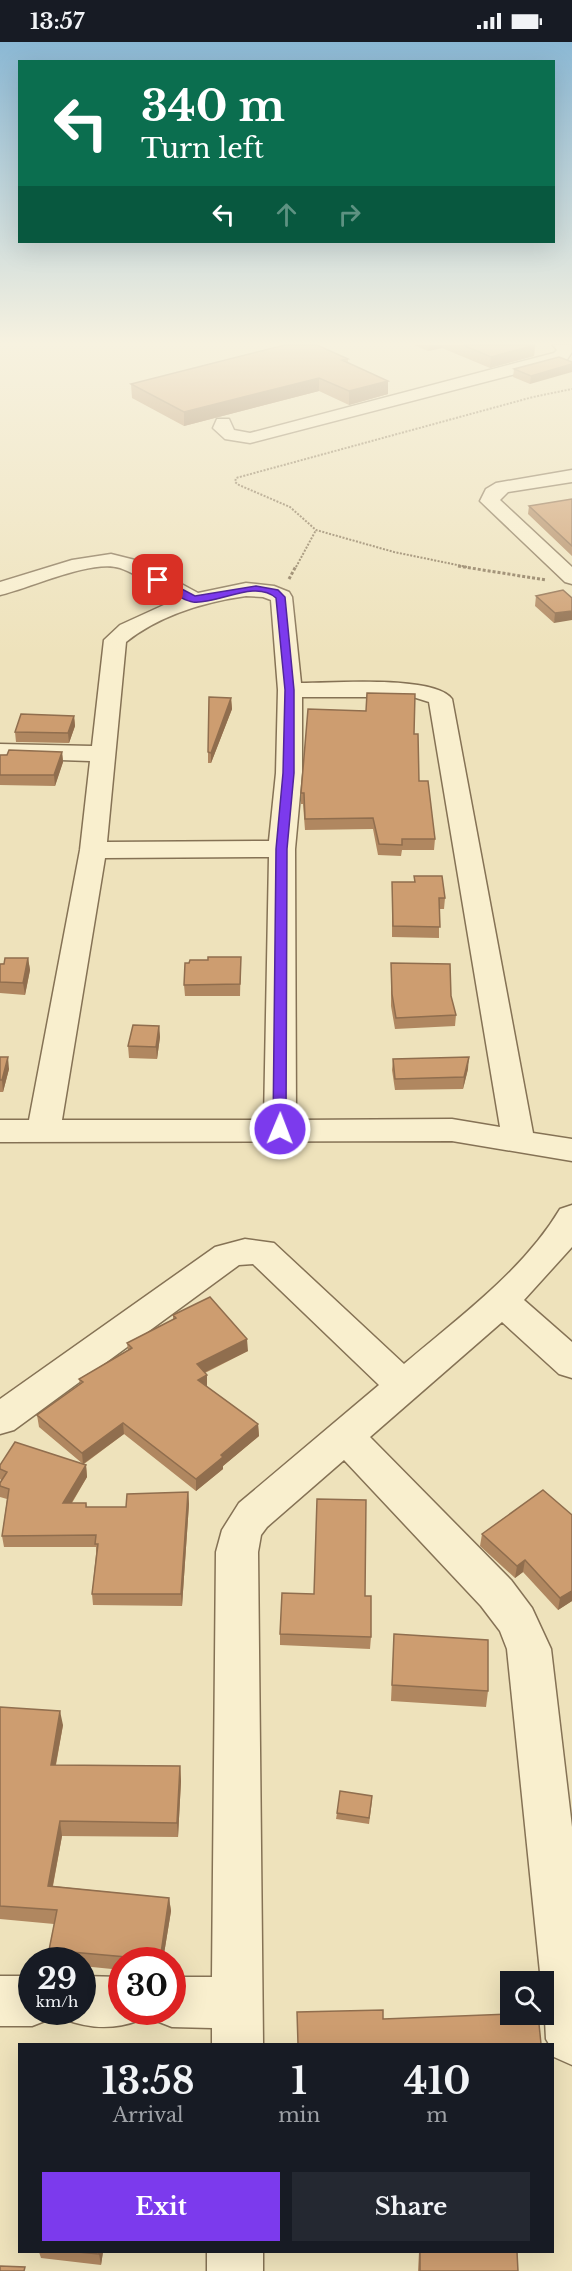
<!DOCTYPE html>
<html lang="en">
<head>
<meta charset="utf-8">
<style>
  :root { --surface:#171b24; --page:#242831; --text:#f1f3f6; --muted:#9ea1a6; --accent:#7c3aed }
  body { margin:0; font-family:"Libre Baskerville",serif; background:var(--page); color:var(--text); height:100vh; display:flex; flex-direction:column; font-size:22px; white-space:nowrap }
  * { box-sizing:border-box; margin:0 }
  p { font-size:20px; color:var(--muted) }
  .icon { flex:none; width:33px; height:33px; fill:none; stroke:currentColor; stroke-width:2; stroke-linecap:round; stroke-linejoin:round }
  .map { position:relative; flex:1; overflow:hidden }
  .side { position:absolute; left:18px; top:2001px; width:536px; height:210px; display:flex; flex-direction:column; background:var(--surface); border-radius:0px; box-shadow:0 6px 24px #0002 }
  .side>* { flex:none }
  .top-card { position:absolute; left:18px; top:18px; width:537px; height:183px; border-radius:0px; box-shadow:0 6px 24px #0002; background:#0b6e4f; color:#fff; overflow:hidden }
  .controls { position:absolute; left:500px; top:1929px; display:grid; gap:12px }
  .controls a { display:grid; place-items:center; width:54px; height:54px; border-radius:0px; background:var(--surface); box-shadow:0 6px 24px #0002; font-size:30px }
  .speed { position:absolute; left:18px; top:1905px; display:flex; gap:12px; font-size:30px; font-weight:700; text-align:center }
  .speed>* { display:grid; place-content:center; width:78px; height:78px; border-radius:50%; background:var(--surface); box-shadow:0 6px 24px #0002; line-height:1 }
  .speed small { font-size:15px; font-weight:400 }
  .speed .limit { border:9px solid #d22; background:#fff; color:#111 }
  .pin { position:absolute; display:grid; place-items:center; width:51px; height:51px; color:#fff; margin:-26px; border-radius:12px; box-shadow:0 3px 9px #0006 }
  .me { position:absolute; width:66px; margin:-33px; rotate:1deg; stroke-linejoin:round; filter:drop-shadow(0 0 4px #0008) }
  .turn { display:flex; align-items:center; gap:21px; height:126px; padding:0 24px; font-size:27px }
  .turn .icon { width:78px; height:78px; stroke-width:2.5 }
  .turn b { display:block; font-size:42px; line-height:51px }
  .lanes { display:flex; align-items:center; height:57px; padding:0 24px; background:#0003; justify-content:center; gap:30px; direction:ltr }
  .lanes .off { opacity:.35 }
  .eta { display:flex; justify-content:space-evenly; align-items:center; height:102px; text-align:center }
  .eta b { font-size:36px; font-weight:700; line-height:42px }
  .primary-button { display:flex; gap:12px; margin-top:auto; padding:12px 24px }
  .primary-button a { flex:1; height:69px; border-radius:0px; background:var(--accent); color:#fff; font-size:24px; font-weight:700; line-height:69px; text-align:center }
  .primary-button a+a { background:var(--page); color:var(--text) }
  .status { display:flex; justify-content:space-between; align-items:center; height:42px; padding:0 30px; background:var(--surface); direction:ltr }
  .status svg { height:16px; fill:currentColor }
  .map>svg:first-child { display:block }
</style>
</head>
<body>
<div class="status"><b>13:57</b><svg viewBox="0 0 49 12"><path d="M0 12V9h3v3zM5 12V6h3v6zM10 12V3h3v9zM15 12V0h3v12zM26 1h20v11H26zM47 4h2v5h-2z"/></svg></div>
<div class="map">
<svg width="572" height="2229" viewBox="0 0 572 2229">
  <rect width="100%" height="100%" fill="#eee2bb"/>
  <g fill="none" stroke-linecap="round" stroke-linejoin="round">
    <defs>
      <path id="minor" d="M553,303H571L572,310L566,319L250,401L225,397L213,386L217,377H229L234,388L250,391L554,311L557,308Z
        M572,428V440L508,450L500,458L572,525V542L565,540L480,459L486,447L496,441Z
        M111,512L139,519L198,551L246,541L274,544L289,550L292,555L301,641C332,641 435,633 452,657L533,1091L572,1097V1119L452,1099L0,1100V1078H29L80,808L90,719L0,716V702L92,704L104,598L120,583L177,557C159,547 140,533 120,526C91,517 31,546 0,553V540L72,518ZM246,554L263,555L271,558L278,648L276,731L269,799L107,800L126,600C160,573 204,560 246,554ZM302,655H413L429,660L500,1085L452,1077L296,1078L295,807L302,731ZM269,815L264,1078H62L105,816Z
        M572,1163V1205L524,1258L572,1300V1336L559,1332L502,1280L370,1395L511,1538L532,1566L551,1607L572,1785V2023L554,2015L552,2002H549L546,1997L543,1940H541L507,1607L500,1589L481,1564L344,1418L267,1485L261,1493L258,1510L263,2002H212V1986L172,1985L154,1978L151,1970H172V1935H212L216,1510L222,1488L239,1461L379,1343L253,1222L239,1223L14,1388L0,1392V1357L215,1205L245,1197L274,1201L404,1322C459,1275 523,1229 560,1167Z
        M0,1934H32V1970H53L50,1977L32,1984H0Z
        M82,1934L122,1935V1970H143L140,1978C114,1988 90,1987 64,1977L61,1970H82Z
        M207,2210H263V2229H207Z"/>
    </defs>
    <use href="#minor" stroke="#857255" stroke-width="3"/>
    <path stroke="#857255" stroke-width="2" stroke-dasharray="2 1.5" stroke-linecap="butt" d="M296,525L316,488
      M467,525L394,510L316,488L290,465L239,443L235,440L236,436L533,355L572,347"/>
    <path stroke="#857255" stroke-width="3" stroke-dasharray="3 2" stroke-linecap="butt" d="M458,524L546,538
      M289,537L296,524"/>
    <use href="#minor" fill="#f9efce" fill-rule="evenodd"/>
  </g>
  <path fill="#b08760" d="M414,303H535L534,314L490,326L442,306L428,309Z
    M559,315L530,342L513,335L514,327Z
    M348,317V321L388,352L349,363L319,349L184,384L132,356L131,342Z
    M572,457V514L528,472L529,464Z
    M563,548L554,581L535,564L536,554Z
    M231,656L232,667L211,721H208V710Z
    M74,674L75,684L69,701L16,700L15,690Z
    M414,692L419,739L435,797L434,808H402L401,814L378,813L373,787L305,788L303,762H301V751Z
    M62,710L63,720L55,744L0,743V713Z
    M414,834L445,856L444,867H439V896L392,895V840H414Z
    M241,915L240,954H185L184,943L208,918Z
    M28,916L30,928L25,953L0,951V922Z
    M391,921L451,954L456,973L455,984L395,987L391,964Z
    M159,984L160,995L157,1017L129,1016L128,1004Z
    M0,1015L9,1027L3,1050H0Z
    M393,1017L468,1027L463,1047L395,1048L392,1028Z
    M173,1273L248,1309L205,1331L207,1345L258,1382L259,1394L223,1424V1427L196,1449L124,1392L84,1422L86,1423L87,1435L72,1461H86L87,1465H126L188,1450L189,1462L182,1564L93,1563L92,1552L96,1512V1505H4L2,1494L7,1457L0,1455V1441L1,1438L0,1437V1423L83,1422L39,1385L37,1373L80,1342L79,1337L128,1308L127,1301L173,1277Z
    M543,1448L572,1559L558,1568L523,1530L515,1536L480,1504L482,1492Z
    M365,1554L371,1595L370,1607L280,1603V1592Z
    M394,1592L488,1649L486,1665L391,1659Z
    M0,1665L63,1683L56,1723L180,1724L181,1739L178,1795L62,1794L53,1844L169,1856L171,1869L163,1918H122V1928L82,1924V1918H51L49,1908L54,1882L0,1877Z
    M372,1759L369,1782L336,1777L337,1771Z
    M39,2210H103L101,2223L41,2216Z
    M419,2210H517L518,2229H418Z"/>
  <path fill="#906e4e" d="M429,303H443L442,306L428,309Z
    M535,303L534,314L490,326L491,315Z
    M572,322V330L530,342L531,334Z
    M319,336V349L184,384V370Z
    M388,339V352L349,363V349Z
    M572,569V578L554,581L555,571Z
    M231,656L232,667L211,721V711Z
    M74,674L75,684L69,701L68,691Z
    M62,710L63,720L55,744L54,733Z
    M28,916L30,928L25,953L23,941Z
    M159,984L160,995L157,1017L156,1005Z
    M8,1015L9,1027L3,1050L2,1038Z
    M469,1015L468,1027L463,1047L464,1035Z
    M247,1297L248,1309L197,1334V1322Z
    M207,1333V1345L198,1338Z
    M123,1381L124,1392L83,1422L82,1411Z
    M258,1382L259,1394L223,1424V1427L196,1449V1437L221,1413Z
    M86,1423L87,1435L64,1473L63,1461Z
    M188,1450L189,1462L182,1564L181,1552Z
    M525,1518L523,1530L515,1536L517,1524Z
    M572,1549V1559L558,1568L560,1556Z
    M60,1669L63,1683L53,1737L51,1723Z
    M180,1724L181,1739L178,1795L177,1781Z
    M60,1779L62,1794L50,1858L48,1844Z
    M169,1856L171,1869L163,1918H160Z
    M99,2210H103L101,2223L99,2212Z"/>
  <path fill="#cd9d70" stroke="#906e4e" stroke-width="1.5" d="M285,303H317L348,317L342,318L388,339L349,349L319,336L184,370L131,342Z
    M463,303H535L491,315Z
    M559,315L572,320V322L531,334L514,327Z
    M572,457V504L529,464Z
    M563,548L572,556V569L555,571L536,554Z
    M367,651L415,652L414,692H418L419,739H428L435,797H402V803L379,802L373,776L305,777L304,751H301L308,667L366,669Z
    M209,655L231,656L211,711L208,710Z
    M21,672L74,674L68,691L15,690Z
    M9,708L62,710L54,733H0V713H7Z
    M414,834H442L445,856H439L440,885L393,884L392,840H415Z
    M208,915H241L240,942L184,943L185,921H189L190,918H208Z
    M5,916H28L23,941L0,940V922H4Z
    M391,921L450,922L451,954L456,973L396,976L392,952Z
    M133,983L159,984L156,1005L128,1004Z
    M0,1015H8L2,1038H0Z
    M469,1015L464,1035L395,1037L393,1017Z
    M210,1255L247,1297L197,1322L207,1333L198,1338L258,1382L221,1413L223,1415L196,1437L123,1381L82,1411L37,1373L83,1340L79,1337L132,1306L127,1301L176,1276L173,1273Z
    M15,1400L86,1423L63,1461H86V1465H126L127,1452L188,1450L181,1552H92L98,1502H95L96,1493L2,1494L9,1447L0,1444V1441L7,1430L0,1427V1423Z
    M543,1448L572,1473V1549L560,1556L525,1518L517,1524L482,1492Z
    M317,1457L366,1458L365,1554H371V1595L280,1592L282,1551L314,1552Z
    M394,1592L488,1598V1649L392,1643Z
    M0,1665L60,1669L51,1723L180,1724L177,1781L60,1779L48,1844L169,1856L160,1918L49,1908L57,1868L0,1864Z
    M340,1749L372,1754L369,1776L337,1771Z
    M383,1968V1977L510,1972H538L541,2002H298L297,1970Z
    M77,2210H99V2212Z
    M420,2210H517L518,2229H420Z
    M0,2224L25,2225L24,2229H0Z"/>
  <linearGradient id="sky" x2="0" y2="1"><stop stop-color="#8bb8d4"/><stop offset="0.49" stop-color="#f7f2e0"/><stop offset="1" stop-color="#f7f2e0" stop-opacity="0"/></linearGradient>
  <rect width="572" height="615" fill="url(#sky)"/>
  <path fill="#7c3aed" stroke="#51269a" stroke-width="1.5" d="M154,536H161L195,554L256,544L278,548L285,555L294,648V731L287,807L286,1087L280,1091L273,1087L276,807L283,731L285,648L276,556C255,537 217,563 193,560C181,558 165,546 154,540Z"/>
</svg>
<div class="controls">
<a><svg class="icon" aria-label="search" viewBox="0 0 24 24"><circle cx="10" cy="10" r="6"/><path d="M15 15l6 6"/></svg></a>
</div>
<div class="speed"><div>29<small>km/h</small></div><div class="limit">30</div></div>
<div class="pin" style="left:158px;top:538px;background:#d93025"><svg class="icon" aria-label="arrive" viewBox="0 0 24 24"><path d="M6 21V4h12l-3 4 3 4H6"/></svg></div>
<svg class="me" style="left:280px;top:1087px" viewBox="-20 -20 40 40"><circle r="17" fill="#7c3aed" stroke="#fff" stroke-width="3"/><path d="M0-11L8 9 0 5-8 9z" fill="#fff"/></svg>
<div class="top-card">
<div class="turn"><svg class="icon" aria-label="left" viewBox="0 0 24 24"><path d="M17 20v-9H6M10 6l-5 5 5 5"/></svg><div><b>340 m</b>Turn left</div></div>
<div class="lanes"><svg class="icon" aria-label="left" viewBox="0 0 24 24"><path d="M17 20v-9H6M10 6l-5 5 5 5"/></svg><svg class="icon off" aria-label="ahead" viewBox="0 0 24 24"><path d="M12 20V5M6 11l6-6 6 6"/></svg><svg class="icon off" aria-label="right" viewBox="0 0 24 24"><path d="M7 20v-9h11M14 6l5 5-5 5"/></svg></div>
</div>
<section class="side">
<div class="eta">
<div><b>13:58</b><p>Arrival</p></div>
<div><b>1</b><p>min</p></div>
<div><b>410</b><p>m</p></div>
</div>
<div class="primary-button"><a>Exit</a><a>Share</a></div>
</section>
</div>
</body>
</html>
